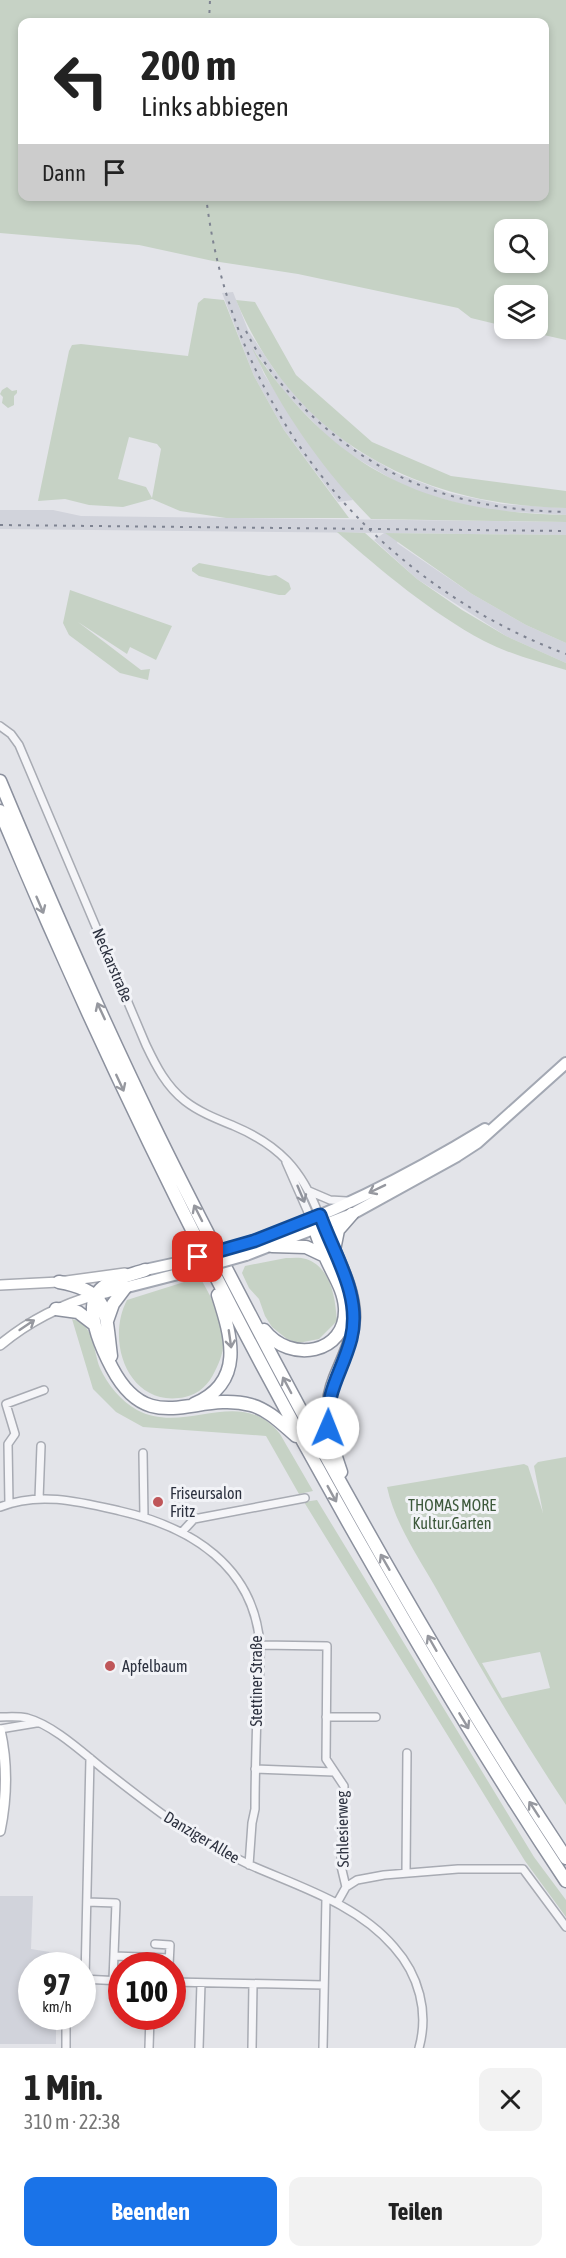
<!DOCTYPE html>
<html lang="de">
<head>
<meta charset="utf-8">
<style>
  :root { --surface:#fff; --page:#f2f2f2; --text:#222; --muted:#767676; --accent:#1a73e8 }
  body { margin:0; font-family:"Asap Condensed",sans-serif; background:var(--page); color:var(--text); height:100vh; display:flex; flex-direction:column; font-size:22px; white-space:nowrap }
  * { box-sizing:border-box; margin:0 }
  p { font-size:20px; color:var(--muted) }
  .icon { flex:none; width:33px; height:33px; fill:none; stroke:currentColor; stroke-width:2; stroke-linecap:round; stroke-linejoin:round }
  .map { position:relative; height:2048px; overflow:hidden }
  .details { display:flex; flex-direction:column; background:var(--surface); flex:1 }
  .details>* { flex:none }
  .guide { position:absolute; left:18px; top:18px; width:531px; height:183px; border-radius:12px; box-shadow:0 3px 9px #0003; background:#fff; color:var(--text); overflow:hidden }
  .fabs { position:absolute; left:494px; top:219px; display:grid; gap:12px }
  .fabs a { display:grid; place-items:center; width:54px; height:54px; border-radius:12px; background:var(--surface); box-shadow:0 3px 9px #0003; font-size:30px }
  .speed { position:absolute; left:18px; top:1952px; display:flex; gap:12px; font-size:30px; font-weight:700; text-align:center }
  .speed>* { display:grid; place-content:center; width:78px; height:78px; border-radius:50%; background:var(--surface); box-shadow:0 3px 9px #0003; line-height:1 }
  .speed small { font-size:15px; font-weight:400 }
  .speed .limit { border:9px solid #d22; background:#fff; color:#111 }
  .pin { position:absolute; display:grid; place-items:center; width:51px; height:51px; color:#fff; margin:-26px; border-radius:12px; box-shadow:0 3px 9px #0006 }
  .me { position:absolute; width:66px; margin:-33px; rotate:1deg; stroke-linejoin:round; filter:drop-shadow(0 0 4px #0008) }
  .turn { display:flex; align-items:center; gap:21px; height:126px; padding:0 24px; font-size:27px }
  .turn .icon { width:78px; height:78px; stroke-width:2.5 }
  .turn b { display:block; font-size:42px; line-height:51px }
  .then { display:flex; align-items:center; height:57px; padding:0 24px; background:#0003; gap:12px; font-size:22px }
  .round { display:grid; place-items:center; flex:none; width:63px; height:63px; border-radius:12px; background:var(--page) }
  .headline { display:flex; align-items:center; justify-content:space-between; height:102px; padding:0 24px }
  h1 { font-size:36px; font-weight:700; line-height:45px }
  .cta { display:flex; gap:12px; margin-top:auto; padding:12px 24px }
  .cta a { flex:1; height:69px; border-radius:12px; background:var(--accent); color:#fff; font-size:24px; font-weight:700; line-height:69px; text-align:center }
  .cta a+a { background:var(--page); color:var(--text) }
  .map>svg:first-child { display:block }
</style>
</head>
<body>
<div class="map">
<svg width="566" height="2048" viewBox="0 0 566 2048">
  <rect width="100%" height="100%" fill="#e3e4e9"/>
  <path fill="#d1d3db" d="M233,292L248,330L275,371L315,415L355,449L399,474L449,493L502,504L566,508V515L499,511L468,506L418,492L395,481L351,455L328,437L286,394L255,352L264,374L296,424L353,500L338,502L284,430L254,376L222,293Z
    M0,510H53L81,516L566,522V535L386,533L398,541L397,543L472,594L526,625L566,643V663L506,636L417,579L374,540L384,533L0,529Z
    M0,1896H33L31,1949L56,1953V1965H32V2016H56V2044H0Z"/>
  <path fill="#c6d2c5" fill-rule="evenodd" d="M0,0H566V340L517,329L537,328V296H504V326L471,318L458,308L298,274L213,261L139,245L0,233ZM22,22H544V196H22ZM504,230H537V262H504Z
    M204,298L224,300L254,376L284,430L349,518H226L180,511L152,499L123,507L89,505L65,499L38,501L69,351L72,345L81,344L188,356L198,303ZM129,437L157,444L161,449L152,498L146,487L118,479Z
    M236,300L255,302L296,375L372,442L451,476L566,491V508C418,505 295,441 236,300Z
    M252,348C335,468 420,512 566,515V522L371,519C323,470 281,410 252,348Z
    M7,387L12,391L17,390V393L14,396V405L8,408L2,403L3,397L0,394L2,390Z
    M337,532L365,533L417,579L462,610L506,636L566,663V670C539,662 509,654 484,641C430,612 383,572 337,532Z
    M385,533L566,535V643L526,625L472,594Z
    M199,563L269,576L276,575L289,583L291,589L285,595H279L199,576L192,571V568Z
    M70,590L172,626L156,660L130,647L127,654L78,622L141,670L150,669L148,680L120,673L69,635L63,623Z
    M286,1258C292,1258 300,1257 306,1259C332,1268 335,1298 337,1321L319,1339L298,1343L287,1339L272,1327L265,1316L259,1299L249,1288L242,1273L245,1266Z
    M200,1277C209,1294 220,1312 223,1331C226,1345 221,1359 215,1371C209,1384 199,1394 185,1397C129,1409 105,1342 127,1300Z
    M72,1319C95,1324 93,1351 100,1368C107,1384 121,1401 137,1410C185,1436 241,1384 280,1434L313,1491L299,1494L266,1436L143,1427L116,1412L93,1389Z
    M566,1457V1805C520,1736 477,1663 437,1590C419,1558 395,1524 387,1487L524,1464L528,1466L543,1513L534,1466L538,1462ZM540,1652L550,1688L502,1698L482,1663Z
    M317,1500L534,1857L566,1900V1917L525,1861L304,1502Z"/>
  <g fill="none" stroke-linecap="round" stroke-linejoin="round">
    <defs>
      <path id="minor" d="M0,726L11,734L19,745L146,1045C156,1066 166,1086 185,1101C199,1112 217,1119 234,1126C279,1145 302,1170 319,1215
        M286,1162L311,1219
        M309,1191L330,1200L347,1201
        M143,1453L144,1517
        M39,1499L41,1446
        M9,1504L8,1444L15,1434L6,1404L44,1390
        M0,1507C39,1491 81,1502 120,1511C191,1527 254,1566 260,1645C261,1668 258,1691 257,1713C256,1745 255,1777 255,1809L252,1823L249,1865
        M182,1532L194,1519L305,1498
        M260,1645L327,1646L326,1759L344,1786L341,1866L346,1887
        M0,1717C9,1717 18,1716 27,1718C53,1725 82,1752 102,1768C129,1789 154,1809 182,1828C204,1842 227,1854 250,1865C300,1887 357,1904 394,1947C419,1975 429,2012 419,2048
        M326,1717H376
        M0,1729L36,1723
        M255,1769L334,1772
        M406,1873L407,1753
        M87,1902L116,1903L113,1980
        M337,1903L346,1887L357,1880L384,1875L458,1869H523L566,1927
        M155,1944L170,1945L169,1965
        M114,1956L169,1958
        M82,1979L122,1981
        M85,1979L90,1758
        M172,1982L324,1985
        M66,2048V2016
        M149,2048L150,2016
        M199,2048L201,1983
        M252,2048L253,1984
        M323,2048L326,1898"/>
      <path id="secondary" d="M0,1285L59,1282L125,1273
        M0,1345C29,1321 60,1305 96,1295
        M0,1730C8,1765 7,1797 0,1831"/>
      <path id="primary" d="M241,1245C327,1218 408,1176 485,1129
        M246,1255L352,1214L457,1156L477,1143L566,1063
        M145,1270L177,1263
        M96,1295L182,1273"/>
      <path id="motorway" d="M0,781C48,896 98,1010 152,1122C191,1203 233,1282 275,1362C365,1531 460,1698 566,1858
        M0,811C107,1068 230,1317 369,1559C431,1668 496,1776 566,1881
        M324,1226C335,1256 354,1285 354,1317C353,1340 343,1358 335,1378C322,1410 330,1441 341,1472
        M272,1246L306,1247L325,1256
        M334,1250L338,1230L352,1214
        M145,1270C125,1277 94,1281 93,1307C92,1327 103,1351 112,1368C150,1440 196,1390 251,1405C269,1410 282,1424 296,1436
        M59,1282C110,1291 105,1311 111,1356
        M56,1309L78,1312L95,1325
        M107,1321L113,1304L125,1288
        M264,1330C290,1364 347,1354 345,1308C344,1289 332,1273 325,1256C321,1247 318,1238 315,1230
        M194,1404C246,1382 231,1336 218,1295"/>
    </defs>
    <use href="#minor" stroke="#a8abb3" stroke-width="10"/>
    <use href="#secondary" stroke="#a8abb3" stroke-width="12"/>
    <use href="#primary" stroke="#a3a8b3" stroke-width="14"/>
    <use href="#motorway" stroke="#8c919e" stroke-width="15"/>
    <use href="#minor" stroke="#f5f5f8" stroke-width="7"/>
    <use href="#secondary" stroke="#fff" stroke-width="9"/>
    <use href="#primary" stroke="#fff" stroke-width="10"/>
    <use href="#motorway" stroke="#fff" stroke-width="12"/>
    <path stroke="#7e8391" stroke-width="2" stroke-dasharray="3 6" stroke-linecap="butt" d="M209,22L210,0
      M206,196C230,405 370,581 566,654
      M246,331C259,358 279,383 300,404C374,480 461,510 566,512
      M0,525L566,531"/>
    <defs>
      <path id="primary-bridge" d="M177,1263L241,1245
        M182,1273L246,1255"/>
    </defs>
    <use href="#primary-bridge" stroke="#a3a8b3" stroke-width="14" stroke-linecap="butt"/>
    <use href="#primary-bridge" stroke="#fff" stroke-width="10"/>
  </g>
  <defs><path id="oneway-shaft" d="M-6 0H5M1.5-3L5.5 0L1.5 3" fill="none" stroke-width="1.6" stroke-linecap="round" stroke-linejoin="round" transform="scale(1.5)"/></defs>
  <g stroke="#96989f">
    <use href="#oneway-shaft" transform="translate(40 905) rotate(67)"/>
    <use href="#oneway-shaft" transform="translate(101 1011) rotate(-115)"/>
    <use href="#oneway-shaft" transform="translate(120 1083) rotate(65)"/>
    <use href="#oneway-shaft" transform="translate(377 1189) rotate(154)"/>
    <use href="#oneway-shaft" transform="translate(198 1213) rotate(-117)"/>
    <use href="#oneway-shaft" transform="translate(27 1325) rotate(-34)"/>
    <use href="#oneway-shaft" transform="translate(230 1339) rotate(82)"/>
    <use href="#oneway-shaft" transform="translate(287 1385) rotate(-118)"/>
    <use href="#oneway-shaft" transform="translate(332 1494) rotate(61)"/>
    <use href="#oneway-shaft" transform="translate(385 1562) rotate(-120)"/>
    <use href="#oneway-shaft" transform="translate(432 1643) rotate(-120)"/>
    <use href="#oneway-shaft" transform="translate(464 1721) rotate(59)"/>
    <use href="#oneway-shaft" transform="translate(534 1809) rotate(-123)"/>
  </g>
  <use stroke="#90939c" href="#oneway-shaft" transform="translate(301 1194) rotate(67)"/>
  <g fill="none" stroke-linecap="round" stroke-linejoin="round">
    <defs>
      <path id="route" d="M198,1257L254,1241L320,1215C334,1255 362,1295 351,1339C342,1373 326,1389 328,1428"/>
    </defs>
    <use href="#route" stroke="#114b97" stroke-width="15"/>
    <use href="#route" stroke="#1a73e8" stroke-width="10"/>
  </g>
  <g fill="#bf5659" stroke="#f2f3f7" stroke-width="2">
    <circle cx="158" cy="1502" r="6"/>
    <circle cx="110" cy="1666" r="6"/>
  </g>
  <g text-anchor="middle" dominant-baseline="central" stroke-width="6" stroke-linejoin="round" paint-order="stroke">
    <g font-size="16" fill="#2c313f" stroke="#f2f3f7">
      <text transform="translate(113 965) rotate(67)">Neckarstraße</text>
      <text transform="translate(256 1681) rotate(-90)">Stettiner Straße</text>
      <text transform="translate(342 1829) rotate(-91)">Schlesierweg</text>
      <text transform="translate(202 1837) rotate(31)">Danziger Allee</text>
    </g>
    <g font-size="16" fill="#2c313f" stroke="#f2f3f7" text-anchor="start">
      <text x="170" y="1493">Friseursalon<tspan x="170" dy="18">Fritz</tspan></text>
      <text x="122" y="1666">Apfelbaum</text>
    </g>
    <g font-size="16" fill="#3d593b" stroke="#f2f3f7">
      <text x="452" y="1505">THOMAS MORE<tspan x="452" dy="18">Kultur.Garten</tspan></text>
    </g>
  </g>
</svg>
<div class="fabs">
<a><svg class="icon" aria-label="search" viewBox="0 0 24 24"><circle cx="10" cy="10" r="6"/><path d="M15 15l6 6"/></svg></a>
<a><svg class="icon" aria-label="layers" viewBox="0 0 24 24"><path d="M12 4l9 5-9 5-9-5zM3 14l9 5 9-5"/></svg></a>
</div>
<div class="speed"><div>97<small>km/h</small></div><div class="limit">100</div></div>
<div class="pin" style="left:198px;top:1257px;background:#d93025"><svg class="icon" aria-label="arrive" viewBox="0 0 24 24"><path d="M6 21V4h12l-3 4 3 4H6"/></svg></div>
<svg class="me" style="left:328px;top:1428px" viewBox="-20 -20 40 40"><circle r="19" fill="#fff"/><path d="M0-13L10 11 0 6-10 11z" fill="#1a73e8"/></svg>
<div class="guide">
<div class="turn"><svg class="icon" aria-label="left" viewBox="0 0 24 24"><path d="M17 20v-9H6M10 6l-5 5 5 5"/></svg><div><b>200 m</b>Links abbiegen</div></div>
<div class="then">Dann<svg class="icon" aria-label="arrive" viewBox="0 0 24 24"><path d="M6 21V4h12l-3 4 3 4H6"/></svg></div>
</div>
</div>
<section class="details">
<div class="headline"><div><h1>1 Min.</h1><p>310 m · 22:38</p></div><a class="round"><svg class="icon" aria-label="close" viewBox="0 0 24 24"><path d="M6 6l12 12M18 6L6 18"/></svg></a></div>
<div class="cta"><a>Beenden</a><a>Teilen</a></div>
</section>
</body>
</html>
